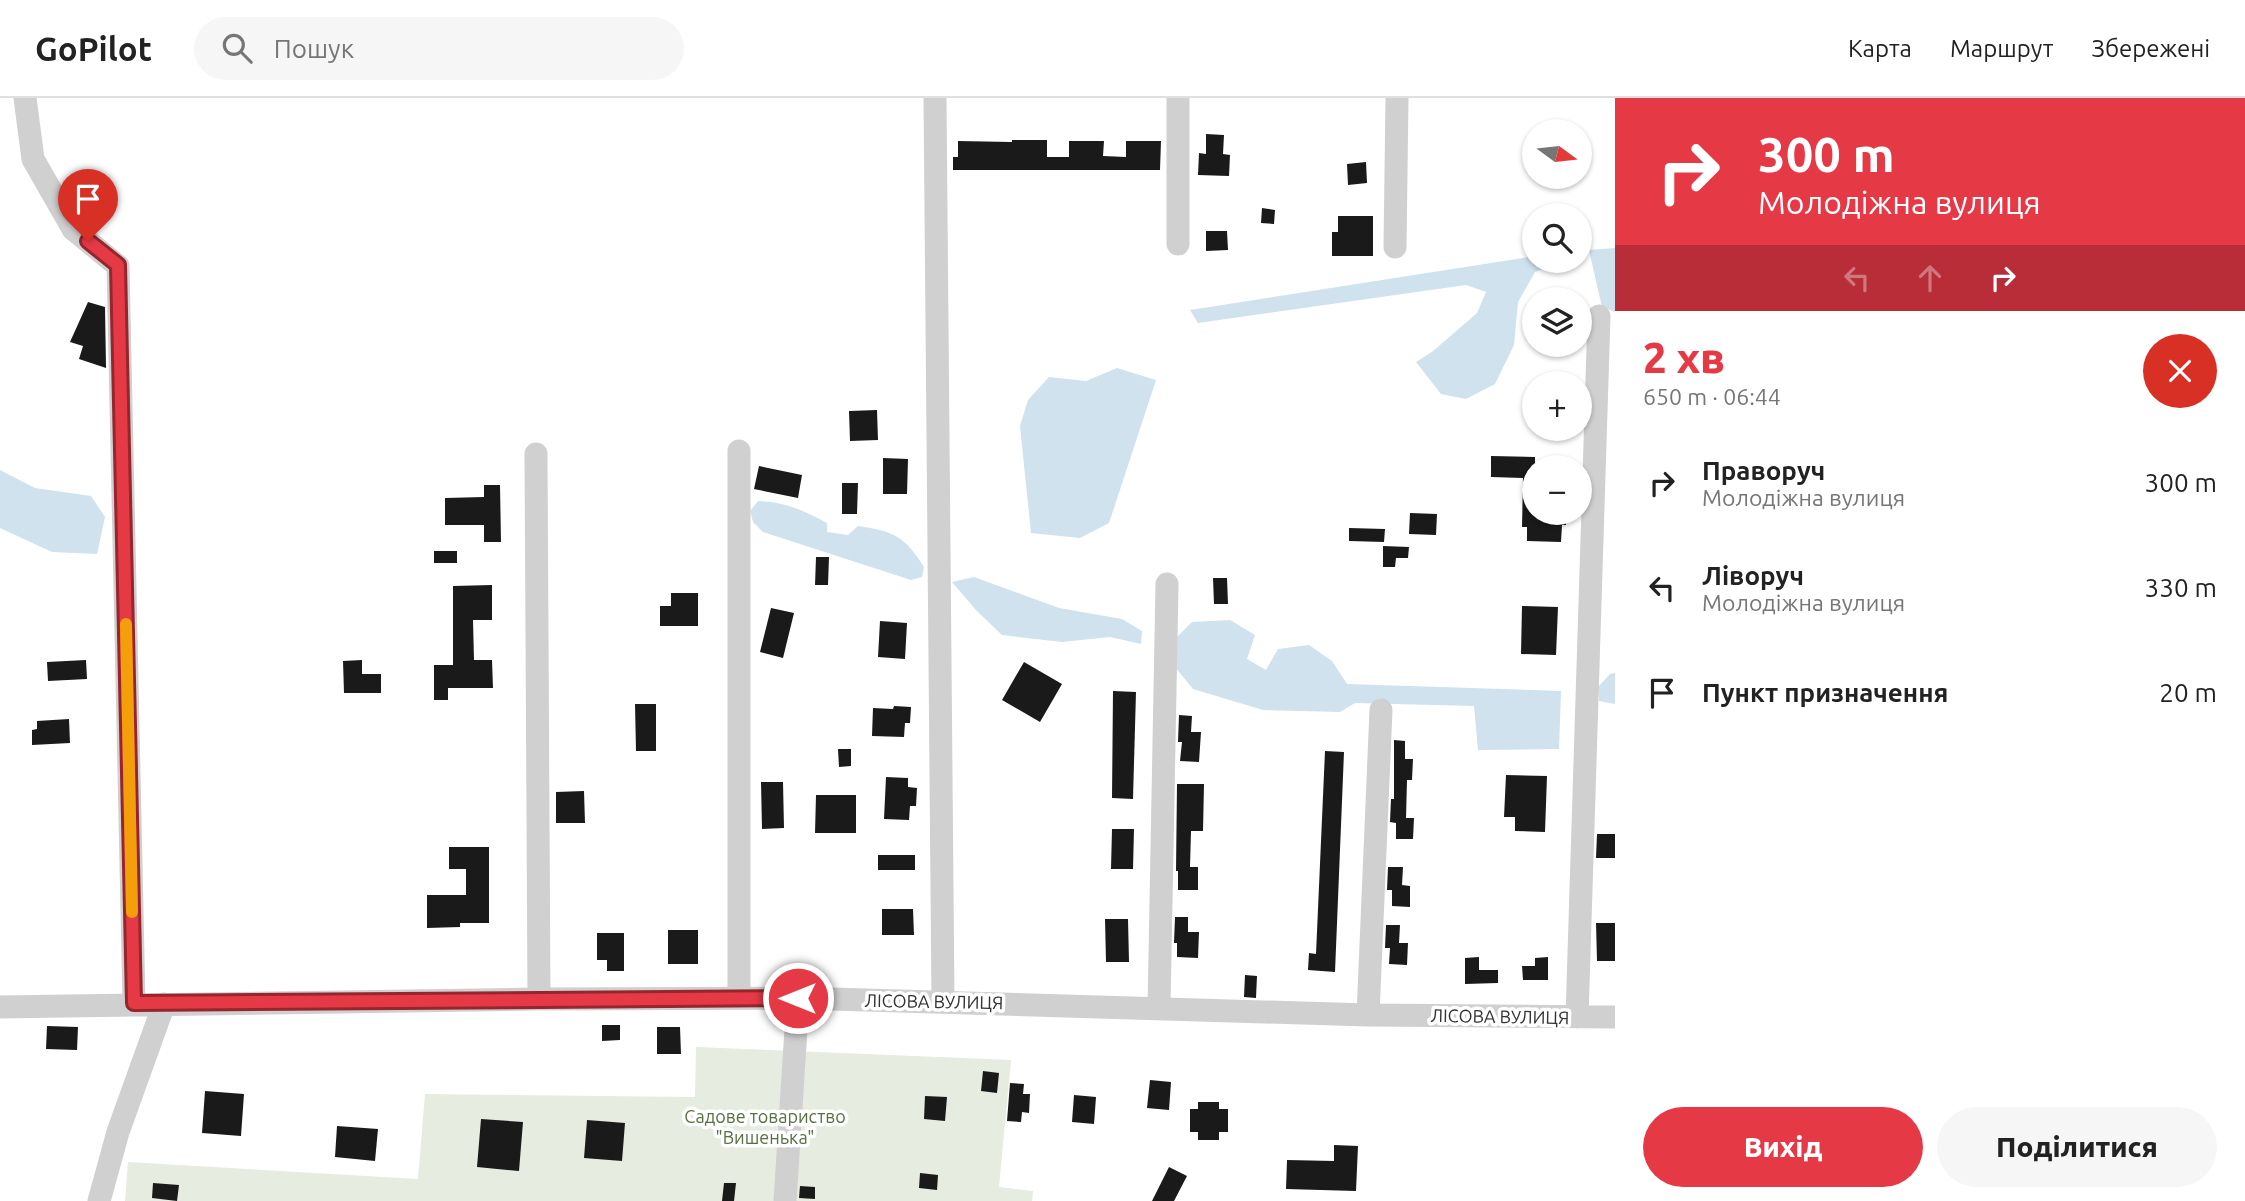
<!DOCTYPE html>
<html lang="uk">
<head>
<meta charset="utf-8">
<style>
  :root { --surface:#fff; --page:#f6f6f6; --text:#222; --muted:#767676; --line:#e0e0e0; --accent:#e63946 }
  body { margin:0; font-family:Ubuntu,sans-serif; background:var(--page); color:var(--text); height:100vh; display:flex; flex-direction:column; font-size:26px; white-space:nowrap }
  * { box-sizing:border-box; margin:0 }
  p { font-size:23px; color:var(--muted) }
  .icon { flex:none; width:38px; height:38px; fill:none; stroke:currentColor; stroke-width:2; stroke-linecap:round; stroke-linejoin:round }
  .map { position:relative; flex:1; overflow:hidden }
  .panel { display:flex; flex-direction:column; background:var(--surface); width:630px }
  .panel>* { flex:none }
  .hud { background:#e63946; color:#fff; overflow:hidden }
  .needle { width:46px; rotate:105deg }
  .buttons { position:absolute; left:1522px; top:21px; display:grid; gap:14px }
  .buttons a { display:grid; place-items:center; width:70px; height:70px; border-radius:50%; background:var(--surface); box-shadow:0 2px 5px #0004; font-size:35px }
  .pin { position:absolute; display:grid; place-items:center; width:60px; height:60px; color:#fff; margin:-72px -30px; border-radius:50% 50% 50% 0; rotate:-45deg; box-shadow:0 0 7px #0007 }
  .pin .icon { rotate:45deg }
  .me { position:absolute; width:77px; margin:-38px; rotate:270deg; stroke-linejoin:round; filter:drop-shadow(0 0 5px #0008) }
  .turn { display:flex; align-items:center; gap:24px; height:147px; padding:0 28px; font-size:32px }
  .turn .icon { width:91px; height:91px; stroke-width:2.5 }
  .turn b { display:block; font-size:49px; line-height:60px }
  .lanes { display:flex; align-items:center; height:66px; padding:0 28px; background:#0003; justify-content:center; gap:35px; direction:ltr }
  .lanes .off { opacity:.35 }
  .round { display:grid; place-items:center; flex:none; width:74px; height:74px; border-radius:37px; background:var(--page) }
  .head { display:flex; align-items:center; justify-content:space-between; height:119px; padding:0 28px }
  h1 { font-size:42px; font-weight:800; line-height:52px; color:var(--accent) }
  .button { display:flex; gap:14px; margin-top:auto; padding:14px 28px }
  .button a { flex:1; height:80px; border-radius:42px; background:var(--accent); color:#fff; font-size:28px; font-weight:800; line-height:80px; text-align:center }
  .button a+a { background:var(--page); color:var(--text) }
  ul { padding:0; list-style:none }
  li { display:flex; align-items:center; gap:21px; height:105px; padding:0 28px }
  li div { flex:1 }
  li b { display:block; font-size:26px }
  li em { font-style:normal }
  header { display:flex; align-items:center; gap:42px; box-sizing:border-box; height:98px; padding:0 35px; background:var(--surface); border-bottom:2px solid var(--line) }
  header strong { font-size:33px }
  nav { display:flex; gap:38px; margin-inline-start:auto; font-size:24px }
  .search { width:490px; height:63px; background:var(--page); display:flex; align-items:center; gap:18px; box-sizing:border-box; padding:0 24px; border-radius:38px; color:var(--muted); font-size:26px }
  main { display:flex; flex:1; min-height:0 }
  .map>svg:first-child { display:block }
</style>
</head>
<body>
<header>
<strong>GoPilot</strong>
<div class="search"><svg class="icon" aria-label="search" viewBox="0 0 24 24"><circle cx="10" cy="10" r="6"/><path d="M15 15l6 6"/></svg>Пошук</div>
<nav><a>Карта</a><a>Маршрут</a><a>Збережені</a></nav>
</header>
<main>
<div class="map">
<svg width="1615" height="1103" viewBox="0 0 1615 1103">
  <rect width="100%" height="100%" fill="#fff"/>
  <path fill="#e6ecdf" d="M696,949L1011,962L999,1089L1033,1093L1032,1103H125L128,1064L418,1081L425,996L695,999Z"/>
  <path fill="#cfe2ee" d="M1615,150V214L1602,209L1589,152Z
    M1535,158V163H1555L1558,165L1535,174L1518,204L1514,247L1495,286L1466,301L1441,296L1416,264L1432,254L1477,215L1486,194L1466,187L1198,225L1190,212Z
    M1117,270L1156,282L1109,425L1080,440L1031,435L1020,328L1028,302L1049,279L1086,283Z
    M0,372L35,390L91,398L105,419L97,456L52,454L0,430Z
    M758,403C786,404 802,412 827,425V434L848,437L858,428C893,433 905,438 924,469L922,479L911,482L763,434L753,424L750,413Z
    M974,479L1059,510L1122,521L1142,533L1141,546L1110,539L1062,544L1002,537L976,512L952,484Z
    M1230,522L1255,537L1247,561L1266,572L1278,551L1309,547L1332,563L1347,586L1561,593L1559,651L1478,652L1474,608L1355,605L1340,614L1263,612L1193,591L1175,569V541L1192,524Z
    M1615,575V606L1599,603L1598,589L1610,576Z"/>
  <path fill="#1a1a1a" d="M1206,36L1224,37L1223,56L1230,57L1229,78L1198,77L1199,55L1206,56Z
    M1012,42H1047V59H1069V43H1104L1103,58L1126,59V43H1161L1160,72H953V59H958V43L1012,44Z
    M1366,64L1367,85L1348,87L1347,66Z
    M1262,110L1275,112L1274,126L1261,125Z
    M1338,118H1373V158H1332V134H1338Z
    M1206,133H1227L1228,152L1206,153Z
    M88,204L105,209L106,270L79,261L83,248L70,244Z
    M877,312L878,342L850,343L849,313Z
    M1491,358L1535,359V415H1566V427H1562L1561,444L1527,443V429H1522L1523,380L1491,379Z
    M883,360L908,361L907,396H883Z
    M759,368L802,377L798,400L754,391Z
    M842,385H858L857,416H842Z
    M484,387H500L501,444H484V427H445V400L484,399Z
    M1410,415L1437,416L1436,437L1409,436Z
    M1349,430L1385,431L1384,444L1349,443Z
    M1383,448L1409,449L1408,460H1396L1395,469H1383Z
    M434,453H457V465H434Z
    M816,459H829L828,487H815Z
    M1213,480H1227L1228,506H1214Z
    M492,487V522H473L474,562H492L493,590H448V602H434V567H453V488Z
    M671,495H698V528H660V508H671Z
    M1522,508L1558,509L1556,557L1521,556Z
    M771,510L794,515L783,560L760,554Z
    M880,523L907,525L905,561L878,559Z
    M86,562L87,581L48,583L47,564Z
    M362,562V576H381V595H344L343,563Z
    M1024,564L1062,586L1040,624L1002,602Z
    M1113,593L1136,594L1133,701L1112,700Z
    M635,606H656V653H636Z
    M894,608L911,609L910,625H905L904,639L872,638L873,610L893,611Z
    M1179,617L1192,618L1191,634H1201L1199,664L1180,663L1182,644H1178Z
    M69,621L70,645L32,647V632L37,631V623Z
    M1394,642L1405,643V661H1413L1412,682H1407L1406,720H1414L1413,741H1396V725L1390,724L1391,701H1394Z
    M838,651H851V668L839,669Z
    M1325,653L1344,654L1335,874L1308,872L1309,855L1316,856Z
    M1506,677L1547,678L1545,734L1515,733V719H1504Z
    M886,679L908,680V689L917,690L916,708H910L909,722L884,721Z
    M761,684H783L784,730L762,731Z
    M1177,686H1204L1203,733H1191L1190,769H1198V792H1178V773H1176Z
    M584,693L585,725H556V694Z
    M816,697H856V735H815Z
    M1112,731H1134L1133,771H1111Z
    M1597,736H1615V760H1596Z
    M449,749H489V825H460V829L427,830V797H466V771H449Z
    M878,757H915V772H878Z
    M1388,769H1403L1402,787L1410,788V809L1392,808V792H1387Z
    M882,811H913L914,837H882Z
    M1175,819H1188V834H1199L1198,860L1177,859V845H1174Z
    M1105,821H1128L1129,864H1106Z
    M1596,825H1615V863H1597Z
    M1386,827H1400L1399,845H1408L1407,867L1389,866L1390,850H1385Z
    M668,832H698V866H668Z
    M597,835H624V873H607V862H597Z
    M1479,859V872H1498V885L1465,886V860Z
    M1548,859V882H1523L1522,868H1535V860Z
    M1245,877L1257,878L1256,900L1244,899Z
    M602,927H620V942L602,943Z
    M47,928L78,929L77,952L46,951Z
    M657,929H680L681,956H657Z
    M983,973L999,975L997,995L981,993Z
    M1150,982L1171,984L1169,1012L1147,1010Z
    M1010,985L1024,986L1023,996H1030L1029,1015L1022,1014L1021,1024L1007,1023Z
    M205,993L244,996L241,1038L202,1035Z
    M1074,997L1096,999L1094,1026L1072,1024Z
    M925,998L947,999L945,1023L924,1021Z
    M1198,1004H1219V1011H1228V1034H1219V1042H1198V1034H1190V1011H1198Z
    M481,1021L523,1024L519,1073L477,1069Z
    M587,1022L625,1025L622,1063L584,1060Z
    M337,1028L378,1031L375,1063L335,1059Z
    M1334,1047L1358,1048L1356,1093L1286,1091L1287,1062L1334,1063Z
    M1169,1069L1187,1078L1174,1103H1152Z
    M920,1075L938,1077L937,1092L919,1090Z
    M153,1085L179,1087L177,1103L152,1100Z
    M724,1085H736L734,1103H722Z
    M800,1088L815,1089V1101L799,1100Z"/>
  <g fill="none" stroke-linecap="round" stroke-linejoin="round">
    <path stroke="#d0d0d0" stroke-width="23" d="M25,0L33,61L73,131L118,168L134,905
      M935,0L943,903
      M1178,146V0
      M1395,149L1397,0
      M739,353V900
      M536,356L539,901
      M0,909L539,901L798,900L1368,917L1615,919
      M1159,910L1167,486
      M1368,917L1381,612
      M1577,919L1599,218
      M99,1103L118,1034L164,906
      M785,1103L798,900"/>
  </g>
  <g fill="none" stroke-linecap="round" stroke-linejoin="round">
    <defs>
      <path id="route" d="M88,143L118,167L134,905L798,900"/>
    </defs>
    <use href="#route" stroke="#96252e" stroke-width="18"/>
    <use href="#route" stroke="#e63946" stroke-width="12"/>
    <path stroke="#f59e0b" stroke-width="12" d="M126,526L132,814"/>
  </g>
  <g text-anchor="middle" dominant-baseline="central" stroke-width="7" stroke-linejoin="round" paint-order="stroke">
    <g font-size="18" fill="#333" stroke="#fff">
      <text transform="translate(934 903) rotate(1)">ЛІСОВА ВУЛИЦЯ</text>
      <text transform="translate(1500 918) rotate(1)">ЛІСОВА ВУЛИЦЯ</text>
    </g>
    <g font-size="18" fill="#56703f" stroke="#fff">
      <text x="765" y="1018">Садове товариство<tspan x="765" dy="21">"Вишенька"</tspan></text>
    </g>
  </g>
</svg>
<div class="buttons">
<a><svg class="needle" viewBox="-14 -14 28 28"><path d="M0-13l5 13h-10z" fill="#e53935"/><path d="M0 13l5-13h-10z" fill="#767676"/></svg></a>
<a><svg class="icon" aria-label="search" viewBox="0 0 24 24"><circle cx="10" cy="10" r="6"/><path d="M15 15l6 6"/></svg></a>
<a><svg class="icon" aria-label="layers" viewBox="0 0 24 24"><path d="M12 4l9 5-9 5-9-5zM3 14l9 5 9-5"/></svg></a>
<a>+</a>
<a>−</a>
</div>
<div class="pin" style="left:88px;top:143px;background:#d93025"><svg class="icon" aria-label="arrive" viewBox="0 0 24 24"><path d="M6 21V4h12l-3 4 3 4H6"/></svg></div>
<svg class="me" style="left:798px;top:900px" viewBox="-20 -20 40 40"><circle r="17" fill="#e63946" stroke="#fff" stroke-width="3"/><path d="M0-11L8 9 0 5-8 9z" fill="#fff"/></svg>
</div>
<section class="panel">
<div class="hud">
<div class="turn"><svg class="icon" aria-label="right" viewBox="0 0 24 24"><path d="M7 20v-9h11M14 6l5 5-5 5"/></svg><div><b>300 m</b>Молодіжна вулиця</div></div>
<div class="lanes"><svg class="icon off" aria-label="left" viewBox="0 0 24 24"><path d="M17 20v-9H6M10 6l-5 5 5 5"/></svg><svg class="icon off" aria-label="ahead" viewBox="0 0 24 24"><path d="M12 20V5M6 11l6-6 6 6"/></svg><svg class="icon" aria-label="right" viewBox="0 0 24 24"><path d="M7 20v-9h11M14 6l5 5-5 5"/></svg></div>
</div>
<div class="head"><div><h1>2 хв</h1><p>650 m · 06:44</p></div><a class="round" style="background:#d93025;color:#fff"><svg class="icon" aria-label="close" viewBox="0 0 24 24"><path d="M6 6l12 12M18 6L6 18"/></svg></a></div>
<ul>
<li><svg class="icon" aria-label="right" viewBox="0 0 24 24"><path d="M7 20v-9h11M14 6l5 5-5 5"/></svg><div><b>Праворуч</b><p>Молодіжна вулиця</p></div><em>300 m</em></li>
<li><svg class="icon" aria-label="left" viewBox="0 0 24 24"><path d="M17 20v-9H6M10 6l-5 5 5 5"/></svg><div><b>Ліворуч</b><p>Молодіжна вулиця</p></div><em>330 m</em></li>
<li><svg class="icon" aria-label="arrive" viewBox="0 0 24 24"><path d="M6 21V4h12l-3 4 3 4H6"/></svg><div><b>Пункт призначення</b></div><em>20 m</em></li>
</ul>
<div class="button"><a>Вихід</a><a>Поділитися</a></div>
</section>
</main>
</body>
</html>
